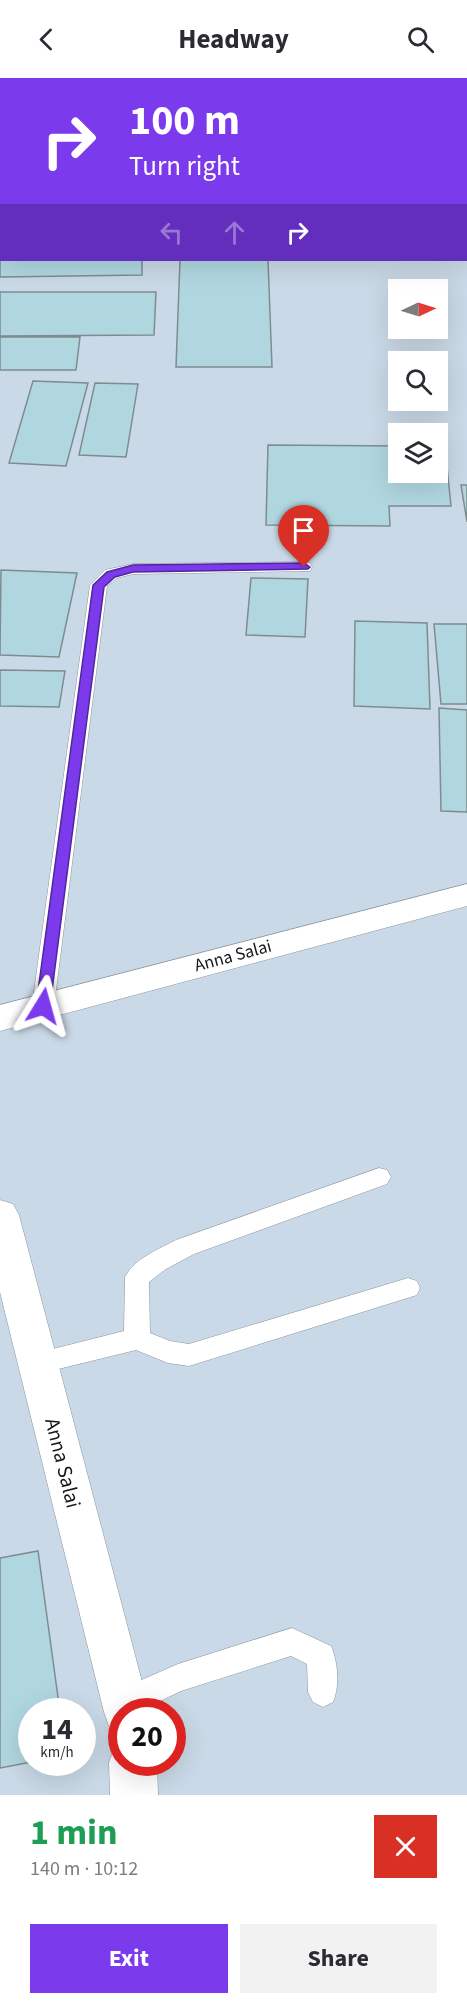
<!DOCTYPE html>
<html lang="en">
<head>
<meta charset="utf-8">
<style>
  :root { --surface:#fff; --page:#f2f2f3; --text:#2b2b33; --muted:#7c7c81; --accent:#7c3aed }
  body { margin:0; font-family:"Source Sans 3",sans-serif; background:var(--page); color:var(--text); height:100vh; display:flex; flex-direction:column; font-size:22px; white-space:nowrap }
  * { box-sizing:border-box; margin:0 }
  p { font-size:20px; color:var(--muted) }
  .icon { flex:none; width:33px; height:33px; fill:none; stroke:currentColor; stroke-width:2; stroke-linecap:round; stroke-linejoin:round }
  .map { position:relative; height:1717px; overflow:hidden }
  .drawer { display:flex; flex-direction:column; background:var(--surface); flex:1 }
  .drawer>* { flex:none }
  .hud { position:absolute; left:0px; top:0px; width:468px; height:183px; box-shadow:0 6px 24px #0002; background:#7c3aed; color:#fff; overflow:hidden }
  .needle { width:39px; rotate:86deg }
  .fabs { position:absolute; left:388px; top:201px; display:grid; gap:12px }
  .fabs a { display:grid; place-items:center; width:60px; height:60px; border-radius:0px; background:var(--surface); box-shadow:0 6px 24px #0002; font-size:30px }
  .speed { position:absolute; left:18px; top:1620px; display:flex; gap:12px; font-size:30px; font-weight:700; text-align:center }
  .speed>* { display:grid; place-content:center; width:78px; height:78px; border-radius:50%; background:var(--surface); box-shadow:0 6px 24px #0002; line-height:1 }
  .speed small { font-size:15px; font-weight:400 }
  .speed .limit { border:9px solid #d22; background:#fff; color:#111 }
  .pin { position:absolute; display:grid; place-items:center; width:51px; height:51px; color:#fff; margin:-62px -26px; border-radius:50% 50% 50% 0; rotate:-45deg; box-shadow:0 0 6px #0007 }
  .pin .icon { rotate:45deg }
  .me { position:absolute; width:66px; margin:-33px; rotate:8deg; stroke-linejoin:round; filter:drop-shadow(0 0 4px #0008) }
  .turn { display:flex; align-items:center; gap:21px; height:126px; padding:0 30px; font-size:27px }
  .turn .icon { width:78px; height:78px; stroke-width:2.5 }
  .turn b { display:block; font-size:42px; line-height:51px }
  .lanes { display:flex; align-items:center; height:57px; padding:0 30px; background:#0003; justify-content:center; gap:30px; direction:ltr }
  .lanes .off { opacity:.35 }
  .round { display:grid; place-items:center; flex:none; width:63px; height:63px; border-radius:0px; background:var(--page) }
  .headline { display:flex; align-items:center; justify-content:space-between; height:102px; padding:0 30px }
  h1 { font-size:36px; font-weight:700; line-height:45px; color:#1e9e55 }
  .cta { display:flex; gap:12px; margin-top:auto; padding:12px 30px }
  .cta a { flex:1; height:69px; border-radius:0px; background:var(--accent); color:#fff; font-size:24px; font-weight:700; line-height:69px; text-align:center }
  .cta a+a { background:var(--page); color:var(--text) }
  header { display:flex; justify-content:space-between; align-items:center; height:78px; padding:0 30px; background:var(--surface); font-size:27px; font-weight:700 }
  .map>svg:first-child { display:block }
</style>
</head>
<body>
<header><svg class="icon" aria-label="back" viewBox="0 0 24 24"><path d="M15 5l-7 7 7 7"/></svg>Headway<svg class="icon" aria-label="search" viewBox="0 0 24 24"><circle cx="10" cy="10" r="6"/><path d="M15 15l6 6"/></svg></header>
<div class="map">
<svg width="467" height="1717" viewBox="0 0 467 1717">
  <rect width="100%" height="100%" fill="#dce5ed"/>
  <path fill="#cad9e7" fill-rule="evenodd" d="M0,0H467V1717H0ZM2,2H466V182H2ZM399,212H438V250H399ZM399,284H438V322H399ZM399,356H438V394H399ZM32,1634H82V1684H32ZM122,1634H172V1684H122Z"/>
  <path fill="#b0d7e0" stroke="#7f8c8f" stroke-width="1.5" d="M0,151L2,182H142V197L0,199Z
    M180,182H268L272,289H176Z
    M0,214H156L154,257L0,258Z
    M0,259H80L76,292H0Z
    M33,303L88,305L66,388L9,385Z
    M95,305L138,306L126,379L79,377Z
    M268,367L399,368V394H438V369H445L451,428H389L390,448L266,447Z
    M461,407H467V444Z
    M1,492L77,495L59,579L0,577Z
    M251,500L308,501L305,559L246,557Z
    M355,543L427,545L430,631L354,628Z
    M434,546H467V626H441Z
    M0,592L65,593L59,629L0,628Z
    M439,630L467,632V734L441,733Z
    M38,1473L60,1634H32V1684L0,1690V1480Z"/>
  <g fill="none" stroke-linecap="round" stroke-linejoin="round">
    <defs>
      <path id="service" d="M0,139H2V147H0Z
        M466,142H467V150H466Z
        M304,484L310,485L312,489L310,493L133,496L117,500L107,508L54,928L51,934L43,936L35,934L32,928L90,507L105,492L133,486Z
        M379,1090L387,1092L391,1099L387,1106L194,1176L166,1191L149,1204L150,1255L170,1263L189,1266L408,1200L417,1203L420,1210L417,1217L189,1288L168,1285L136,1272L38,1296L29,1293L25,1285L29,1277L124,1253L125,1199C134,1181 159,1171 176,1162Z
        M292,1550L331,1568C338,1584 340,1608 333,1624L323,1629L313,1624L308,1614L307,1586L291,1578L181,1613L137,1634H122V1638L114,1634L109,1624L114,1614L178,1586Z"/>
      <path id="tertiary" d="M467,806V828L0,953V927Z
        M0,1122L13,1126L19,1137L150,1634H122V1655L110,1651L104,1634L0,1214Z
        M122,1665V1684H157L158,1717H110L109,1684L116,1667Z"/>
    </defs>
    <use href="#service" stroke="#8c959d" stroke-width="1"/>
    <use href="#tertiary" stroke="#8c959d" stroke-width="1"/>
    <use href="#service" fill="#fff" fill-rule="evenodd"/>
    <use href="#tertiary" fill="#fff" fill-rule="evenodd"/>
  </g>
  <path fill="#7c3aed" stroke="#51269a" stroke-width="1.5" d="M304,485L310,489L308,491L133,494L115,499L104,509L50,928L48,931H38L36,928L93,507L107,494L133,487Z"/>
  <g text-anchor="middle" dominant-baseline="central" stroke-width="6" stroke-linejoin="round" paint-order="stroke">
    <g font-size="18" fill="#15181b" stroke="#fff">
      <text transform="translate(233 878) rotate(-15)">Anna Salai</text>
    </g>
    <g font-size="21" fill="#15181b" stroke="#fff">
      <text transform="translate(63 1385) rotate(76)">Anna Salai</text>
    </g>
  </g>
</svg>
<div class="fabs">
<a><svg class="needle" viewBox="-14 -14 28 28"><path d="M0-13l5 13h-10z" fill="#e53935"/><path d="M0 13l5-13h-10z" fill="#7c7c81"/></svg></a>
<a><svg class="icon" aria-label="search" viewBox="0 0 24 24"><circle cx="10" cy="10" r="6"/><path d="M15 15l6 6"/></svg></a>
<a><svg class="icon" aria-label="layers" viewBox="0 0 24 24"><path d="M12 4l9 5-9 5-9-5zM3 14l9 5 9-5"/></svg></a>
</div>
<div class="speed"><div>14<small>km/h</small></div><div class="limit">20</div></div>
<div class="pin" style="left:304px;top:489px;background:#d93025"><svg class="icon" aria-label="arrive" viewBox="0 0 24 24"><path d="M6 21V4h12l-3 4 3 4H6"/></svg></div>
<svg class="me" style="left:43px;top:928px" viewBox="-20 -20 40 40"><path d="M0-17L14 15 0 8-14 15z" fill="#7c3aed" stroke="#fff" stroke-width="4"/></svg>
<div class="hud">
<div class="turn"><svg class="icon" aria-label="right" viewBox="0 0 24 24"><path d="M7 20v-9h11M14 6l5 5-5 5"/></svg><div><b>100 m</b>Turn right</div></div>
<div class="lanes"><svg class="icon off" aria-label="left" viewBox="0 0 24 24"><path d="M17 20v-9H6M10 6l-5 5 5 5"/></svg><svg class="icon off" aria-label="ahead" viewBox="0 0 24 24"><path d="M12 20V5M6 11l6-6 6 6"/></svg><svg class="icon" aria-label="right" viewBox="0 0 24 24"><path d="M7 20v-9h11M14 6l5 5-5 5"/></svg></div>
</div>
</div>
<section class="drawer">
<div class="headline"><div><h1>1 min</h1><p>140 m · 10:12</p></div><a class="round" style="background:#d93025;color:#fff"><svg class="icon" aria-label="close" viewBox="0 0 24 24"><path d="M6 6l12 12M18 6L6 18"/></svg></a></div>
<div class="cta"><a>Exit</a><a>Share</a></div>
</section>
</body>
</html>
